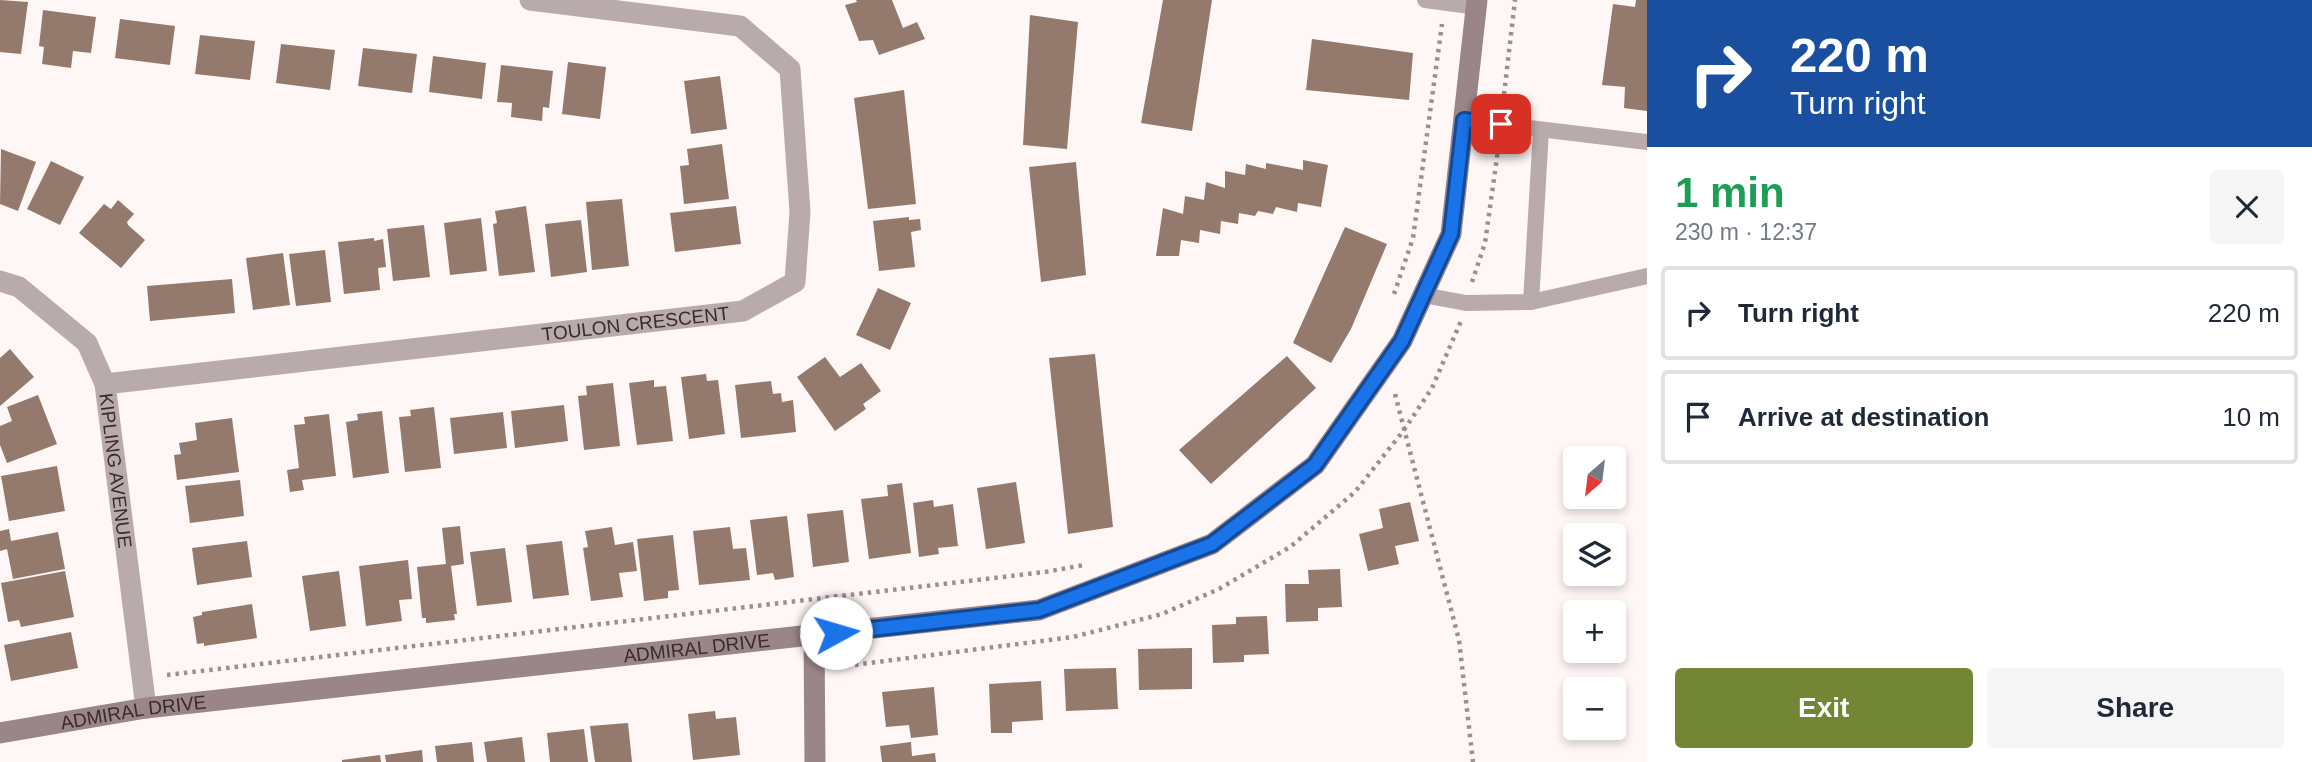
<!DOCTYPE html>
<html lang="en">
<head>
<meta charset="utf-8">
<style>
  :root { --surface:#fff; --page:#f6f6f7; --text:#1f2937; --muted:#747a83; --line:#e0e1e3; --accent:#738636 }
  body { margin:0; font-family:Arial,sans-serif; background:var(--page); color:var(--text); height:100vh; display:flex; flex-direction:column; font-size:26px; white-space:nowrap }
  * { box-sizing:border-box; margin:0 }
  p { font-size:23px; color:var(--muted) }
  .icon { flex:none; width:38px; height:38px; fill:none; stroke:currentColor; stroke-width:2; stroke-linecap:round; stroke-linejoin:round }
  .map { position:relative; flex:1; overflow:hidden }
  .sheet { display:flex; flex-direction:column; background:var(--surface); width:665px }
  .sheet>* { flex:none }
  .guide { background:#1a4fa0; color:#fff; overflow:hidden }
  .needle { width:46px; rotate:208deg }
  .buttons { position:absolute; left:1563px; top:446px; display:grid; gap:14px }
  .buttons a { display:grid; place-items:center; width:63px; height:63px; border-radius:7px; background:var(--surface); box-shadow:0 4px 10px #0003; font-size:35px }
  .pin { position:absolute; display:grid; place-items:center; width:60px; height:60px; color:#fff; margin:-30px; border-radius:14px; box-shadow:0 4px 10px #0006 }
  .me { position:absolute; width:77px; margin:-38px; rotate:84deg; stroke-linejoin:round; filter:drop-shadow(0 0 5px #0008) }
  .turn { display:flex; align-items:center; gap:24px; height:147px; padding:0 28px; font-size:32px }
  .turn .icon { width:91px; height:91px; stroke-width:2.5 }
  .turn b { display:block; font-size:49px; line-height:60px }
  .round { display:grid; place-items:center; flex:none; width:74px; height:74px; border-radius:7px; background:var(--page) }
  .head { display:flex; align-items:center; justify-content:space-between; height:119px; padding:0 28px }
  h1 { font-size:42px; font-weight:700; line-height:52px; color:#1e9e55 }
  .cta { display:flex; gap:14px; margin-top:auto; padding:14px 28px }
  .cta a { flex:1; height:80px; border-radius:7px; background:var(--accent); color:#fff; font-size:28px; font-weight:700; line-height:80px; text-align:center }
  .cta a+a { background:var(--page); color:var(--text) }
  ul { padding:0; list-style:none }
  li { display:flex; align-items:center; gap:21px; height:94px; margin:0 14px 10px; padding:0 14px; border:4px solid var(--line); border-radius:7px }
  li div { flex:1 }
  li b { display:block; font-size:26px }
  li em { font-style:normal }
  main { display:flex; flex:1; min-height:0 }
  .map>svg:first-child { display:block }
</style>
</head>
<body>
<main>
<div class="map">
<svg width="1647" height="762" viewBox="0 0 1647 762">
  <rect width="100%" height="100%" fill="#fef7f6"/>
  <path fill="#94796d" d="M0,0L28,2L21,54L0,52Z
    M856,0H892L903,28L917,22L925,39L879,55L873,40L859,41L845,5L857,2Z
    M1163,0H1212L1192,131L1141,123Z
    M1636,0H1647V111L1624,108L1625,87L1602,85L1613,4L1635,7Z
    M43,10L96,17L91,53L73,51L71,68L42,64L44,47L39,46Z
    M1030,15L1078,22L1067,149L1023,145Z
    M120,19L175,26L170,65L115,58Z
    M200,35L255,41L250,80L195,74Z
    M1312,39L1413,53L1409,100L1306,90Z
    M281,44L335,50L330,90L276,83Z
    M363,48L417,54L412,93L358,86Z
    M433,56L486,63L482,99L429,92Z
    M568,62L606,67L600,119L562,114Z
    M501,65L553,71L549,108L543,107L542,121L511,117L512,103L497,102Z
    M720,76L727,129L691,134L684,81Z
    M904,90L916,204L868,209L854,98Z
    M722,144L729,199L684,204L680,166L689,165L687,149Z
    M1,149L36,162L18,211L0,204Z
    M1303,160L1328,165L1321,207L1298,203L1297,212L1276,207L1273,214L1258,211L1255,216L1239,213L1238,224L1221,221L1220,234L1200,230L1199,243L1181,240L1179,256H1156L1163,208L1183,214L1185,196L1204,200L1206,182L1225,188V171L1245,175L1246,164L1266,169V163L1303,170Z
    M51,161L84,177L60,225L27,209Z
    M1076,162L1086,275L1041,282L1029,167Z
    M622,199L629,266L592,270L586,202Z
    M118,200L134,214L127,222L128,225L145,240L121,268L79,233L104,204L111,209Z
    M526,206L535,272L499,276L493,224L497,223L495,211Z
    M736,206L741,244L675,252L670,213Z
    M909,217V220L920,219L921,230L911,232L915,267L879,271L873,221Z
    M481,218L487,271L450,275L444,223Z
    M581,220L587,272L551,277L545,224Z
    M424,225L430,277L393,281L387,229Z
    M1345,227L1387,244L1351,329L1331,363L1293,343Z
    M374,238V241L383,239L386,267L378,268L380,290L344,294L338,242Z
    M325,250L331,302L296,306L289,254Z
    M283,253L290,305L253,310L246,258Z
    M232,279L235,313L150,321L147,286Z
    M878,288L911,303L890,350L856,335Z
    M10,349L34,377L0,406V358Z
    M1095,354L1113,527L1068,534L1049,358Z
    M1287,356L1316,388L1211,484L1179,450Z
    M825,357L840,377L861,363L881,391L863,404L866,409L835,431L797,377Z
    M706,374L707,381L718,380L725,434L689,439L681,377Z
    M654,380V387L666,386L673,441L637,445L629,383Z
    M771,381L773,394L781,393L782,402L793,400L796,432L741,438L735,385Z
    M613,383L620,446L584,450L578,396L587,395L586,386Z
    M38,395L57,444L7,463L0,445V426L12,421L7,407Z
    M564,405L568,441L515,448L511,411Z
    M434,407L441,468L405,472L399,417L411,416L410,410Z
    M382,411L389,473L353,478L346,422L358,420L357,414Z
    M503,412L507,448L454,454L450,418Z
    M329,414L336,476L302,480L304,490L290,492L287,470L299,468L294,425L305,424L304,417Z
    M232,418L239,472L177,480L174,455L181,454L179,443L197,440L195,423Z
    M57,466L65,511L9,521L1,476Z
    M240,480L244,516L190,523L185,486Z
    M1016,482L1025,543L986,549L977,488Z
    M902,483L911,553L869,559L861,499L888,496L887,485Z
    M933,500L934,507L953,504L958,546L938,548L939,554L919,557L913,503Z
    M1410,502L1419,541L1395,546L1399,564L1368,571L1359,534L1383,528L1379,509Z
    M843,510L849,562L813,567L807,514Z
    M787,516L794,577L775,580L773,573L757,575L750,520Z
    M460,526L464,564L451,566L457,614H454L455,620L426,623V618H422L417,567L446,564L442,528Z
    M612,527L615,545L633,542L637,571L619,573L623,597L591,601L583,548L588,547L585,531Z
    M730,527L733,549L746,548L750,580L699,585L693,531Z
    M9,529L11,541L58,532L65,569L13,579L7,549L0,551V531Z
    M673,535L679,590L668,591V598L644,601L637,539Z
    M247,541L252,577L197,585L192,548Z
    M562,541L569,595L533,599L526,545Z
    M505,548L512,602L477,606L470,552Z
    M408,560L412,599L399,600L402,621L366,626L359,566Z
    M1340,569L1342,607L1318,608V621L1286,622L1285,584H1309L1308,570Z
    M65,571L74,617L21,627L19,620L8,622L1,583Z
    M339,571L346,626L310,631L302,576Z
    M252,604L257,638L204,646V643L197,644L193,617L202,615V612Z
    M1267,616L1269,654L1244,655V662L1213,663L1212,625L1236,624V617Z
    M71,632L78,668L11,681L4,645Z
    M1192,648V689L1139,690L1138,649Z
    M1116,668L1118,709L1066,711L1064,669Z
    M1041,681L1043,720L1012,722V733H991L989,684Z
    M934,687L938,735L911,738L909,725L886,727L882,692Z
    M715,711L716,719L736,717L740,755L693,760L688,714Z
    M628,723L632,762H595L590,726Z
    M584,729L588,762H550L547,733Z
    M522,737L525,762H487L484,742Z
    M472,742L474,762H437L435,746Z
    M911,742L912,756L935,753L936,762H882L880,746Z
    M422,750L423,762H386L385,755Z
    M380,755L381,762H342V760Z"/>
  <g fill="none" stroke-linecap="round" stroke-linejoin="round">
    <path stroke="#9a908f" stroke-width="4.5" stroke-dasharray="3.5 5" stroke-linecap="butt" d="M1503,103L1515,0
      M1472,282L1485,243L1499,143
      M1394,294L1413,238L1442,24
      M1395,394L1459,640L1473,762
      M838,667L1073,637L1162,614L1219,589L1290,547L1355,492L1404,430L1432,388L1461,321
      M167,675L1045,572L1084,565"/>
    <path stroke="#b9abad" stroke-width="16" d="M1425,0L1477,7
      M1464,120L1647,142
      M1423,295L1466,303L1531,302L1647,276
      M1531,302L1541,130"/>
    <g stroke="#b9abad" stroke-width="21">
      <path id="s1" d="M0,281L19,287L87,343L105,384L146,708"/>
      <path id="s2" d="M105,384L743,311L795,282L800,212L790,69L740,26L530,0"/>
    </g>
    <g stroke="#9a8589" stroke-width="21">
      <path d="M814,635L815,762"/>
      <path id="s3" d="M0,733L146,708L1039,610L1212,544L1315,465L1402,341L1451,234L1477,0"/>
    </g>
  </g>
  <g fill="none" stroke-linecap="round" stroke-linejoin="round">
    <defs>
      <path id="route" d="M836,633L1039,610L1212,544L1315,465L1402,341L1451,234L1464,120L1501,124"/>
    </defs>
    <use href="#route" stroke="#114b97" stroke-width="18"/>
    <use href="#route" stroke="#1a73e8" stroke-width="12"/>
  </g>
  <g text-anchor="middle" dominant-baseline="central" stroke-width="5" stroke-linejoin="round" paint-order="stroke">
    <g font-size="19" fill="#392c2b" stroke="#fff">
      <text stroke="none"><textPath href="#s2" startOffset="534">TOULON CRESCENT</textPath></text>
      <text stroke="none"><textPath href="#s1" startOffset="240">KIPLING AVENUE</textPath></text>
      <text stroke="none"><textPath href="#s3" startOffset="702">ADMIRAL DRIVE</textPath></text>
      <text stroke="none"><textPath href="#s3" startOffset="135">ADMIRAL DRIVE</textPath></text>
    </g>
  </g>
</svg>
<div class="buttons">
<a><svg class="needle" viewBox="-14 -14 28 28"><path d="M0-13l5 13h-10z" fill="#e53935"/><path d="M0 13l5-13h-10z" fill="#747a83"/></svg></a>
<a><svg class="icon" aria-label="layers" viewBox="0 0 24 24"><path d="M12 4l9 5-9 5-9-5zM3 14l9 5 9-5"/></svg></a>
<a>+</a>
<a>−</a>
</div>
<div class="pin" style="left:1501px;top:124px;background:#d93025"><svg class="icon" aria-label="arrive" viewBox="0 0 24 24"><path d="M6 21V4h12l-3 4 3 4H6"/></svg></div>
<svg class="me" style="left:836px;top:633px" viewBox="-20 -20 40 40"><circle r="19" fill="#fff"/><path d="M0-13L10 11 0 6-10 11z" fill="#1a73e8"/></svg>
</div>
<section class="sheet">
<div class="guide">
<div class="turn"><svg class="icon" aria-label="right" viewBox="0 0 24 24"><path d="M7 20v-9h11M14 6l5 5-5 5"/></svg><div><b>220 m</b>Turn right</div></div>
</div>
<div class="head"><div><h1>1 min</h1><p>230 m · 12:37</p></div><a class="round"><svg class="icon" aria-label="close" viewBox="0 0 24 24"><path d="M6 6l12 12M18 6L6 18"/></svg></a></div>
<ul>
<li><svg class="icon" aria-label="right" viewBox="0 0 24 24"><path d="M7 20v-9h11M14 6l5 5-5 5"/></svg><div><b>Turn right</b></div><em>220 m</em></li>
<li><svg class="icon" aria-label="arrive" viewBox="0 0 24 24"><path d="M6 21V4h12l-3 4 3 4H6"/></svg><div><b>Arrive at destination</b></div><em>10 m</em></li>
</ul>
<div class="cta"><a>Exit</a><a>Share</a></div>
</section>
</main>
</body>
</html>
